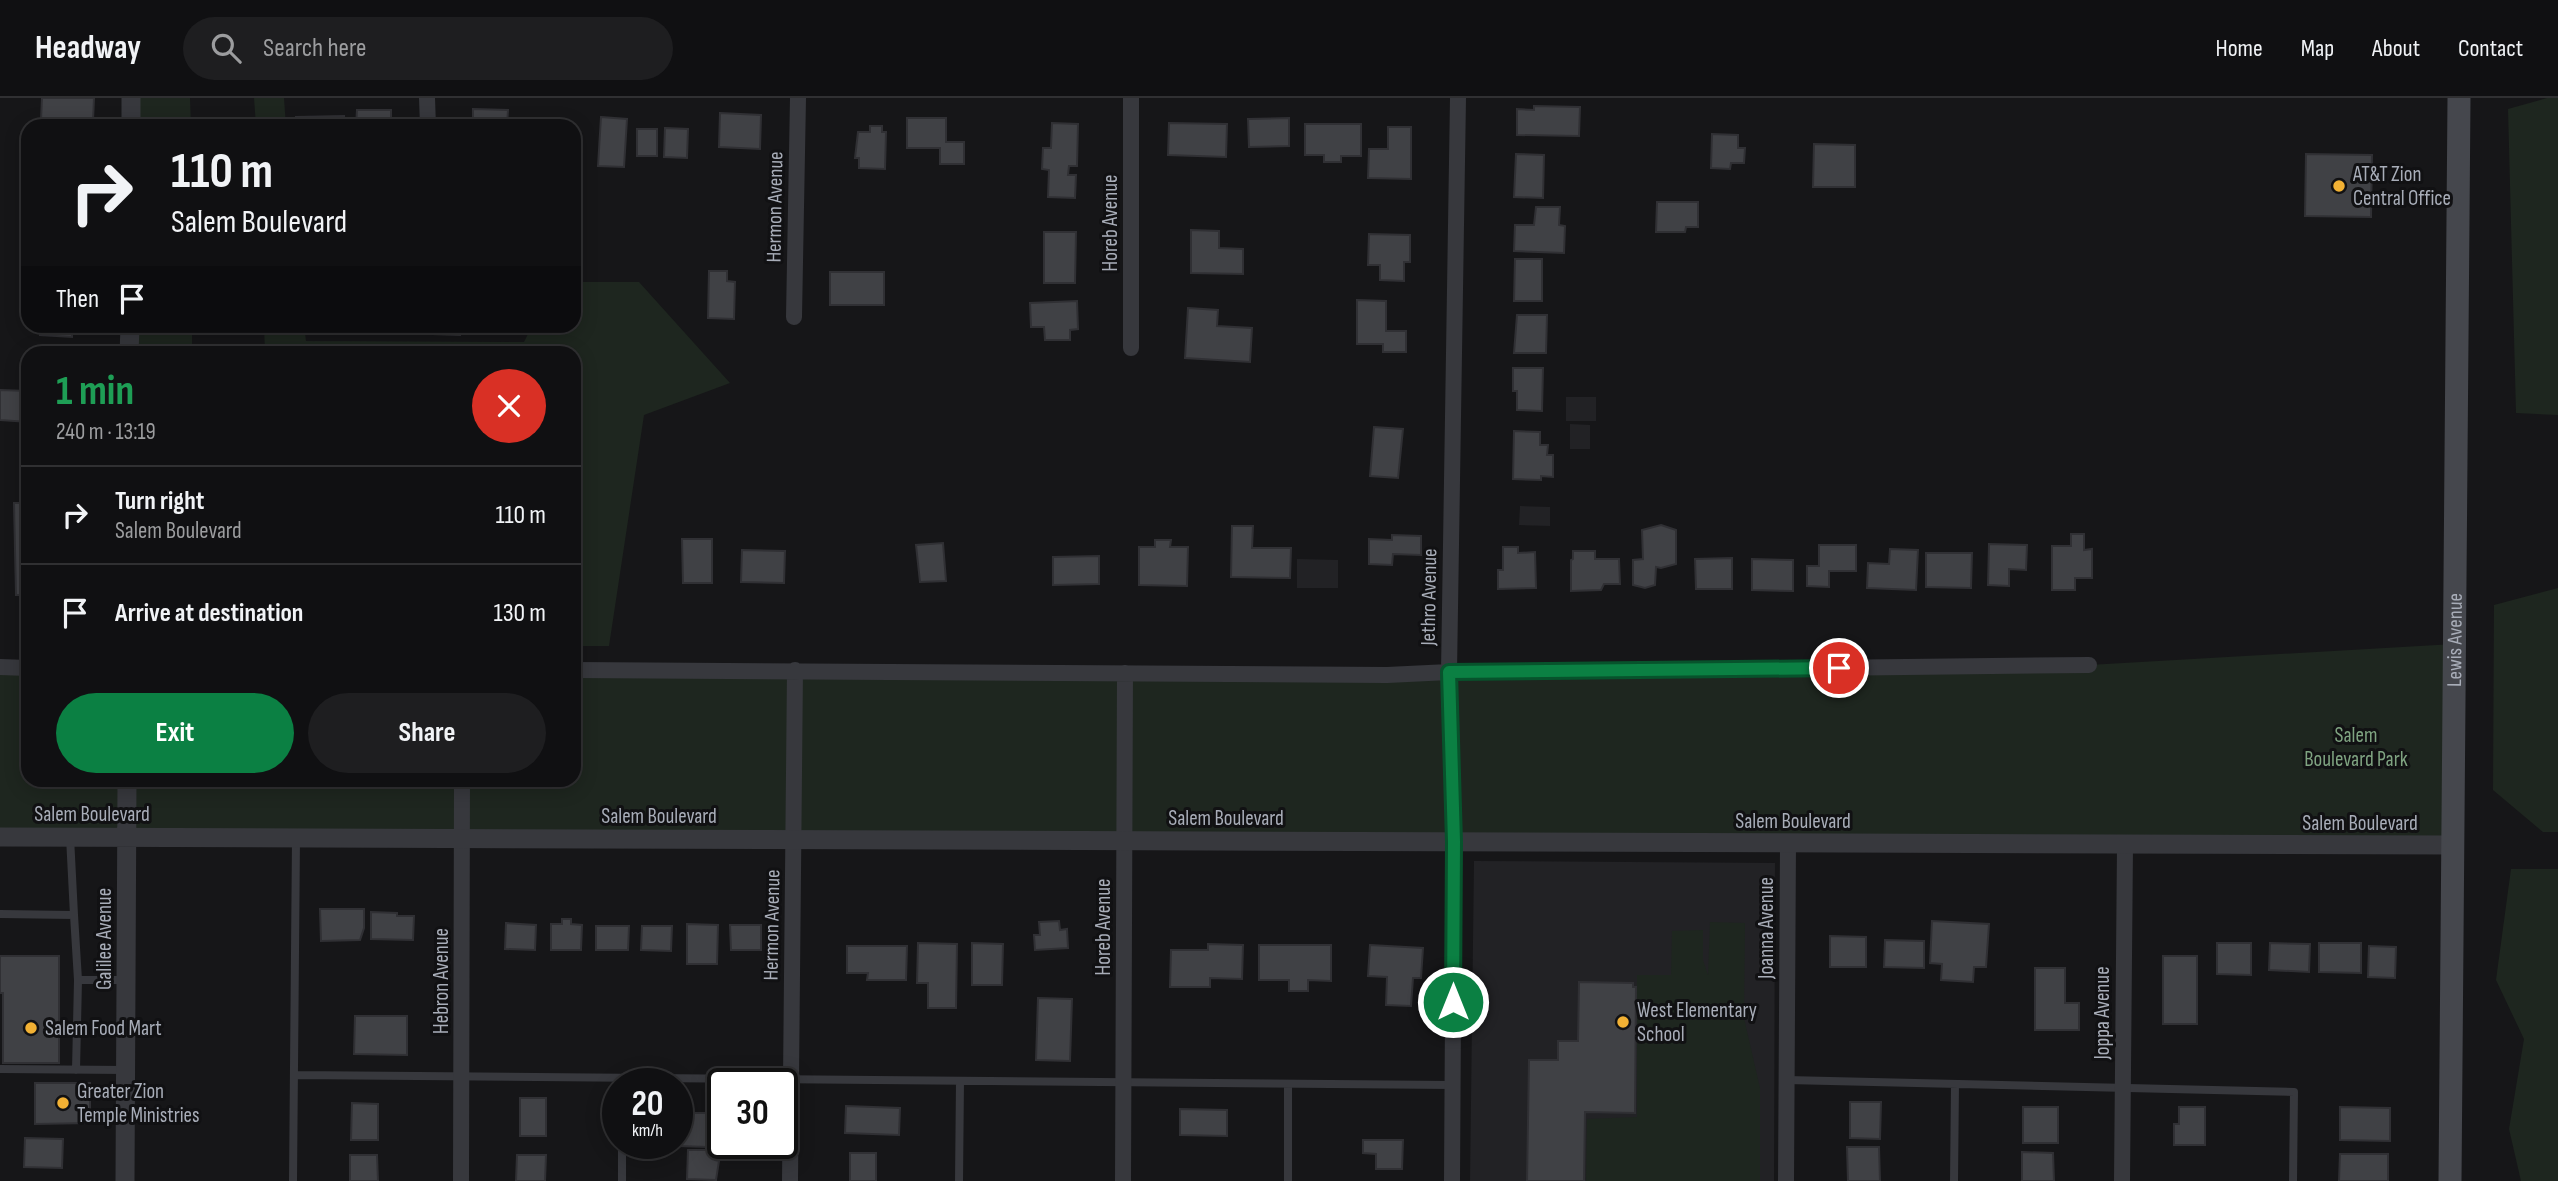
<!DOCTYPE html>
<html lang="en">
<head>
<meta charset="utf-8">
<style>
  :root { --surface:#101012; --page:#1e1e20; --text:#f1f3f6; --muted:#9c9d9f; --line:#303032; --accent:#0b8043 }
  body { margin:0; font-family:"Sofia Sans Condensed",sans-serif; background:var(--page); color:var(--text); height:100vh; display:flex; flex-direction:column; font-size:26px; white-space:nowrap }
  * { box-sizing:border-box; margin:0 }
  p { font-size:23px; color:var(--muted) }
  .icon { flex:none; width:38px; height:38px; fill:none; stroke:currentColor; stroke-width:2; stroke-linecap:round; stroke-linejoin:round }
  .map { position:relative; flex:1; overflow:hidden }
  .details { position:absolute; left:21px; top:248px; width:560px; height:441px; display:flex; flex-direction:column; background:var(--surface); border-radius:21px; box-shadow:0 4px 18px #0003,0 0 0 2px var(--line) }
  .details>* { flex:none }
  .guide { position:absolute; left:21px; top:21px; width:560px; height:214px; border-radius:21px; box-shadow:0 4px 18px #0003,0 0 0 2px var(--line); background:#101012; color:var(--text); overflow:hidden }
  .speed { position:absolute; left:602px; top:970px; display:flex; gap:14px; font-size:35px; font-weight:700; text-align:center }
  .speed>* { display:grid; place-content:center; width:91px; height:91px; border-radius:50%; background:var(--surface); box-shadow:0 4px 18px #0003,0 0 0 2px var(--line); line-height:1 }
  .speed small { font-size:18px; font-weight:400 }
  .speed .limit { border:4px solid #111; border-radius:10px; background:#fff; color:#111 }
  .pin { position:absolute; display:grid; place-items:center; width:60px; height:60px; color:#fff; margin:-30px; border:4px solid #fff; border-radius:50%; box-shadow:0 2px 7px #0007 }
  .me { position:absolute; width:77px; margin:-38px; rotate:0deg; stroke-linejoin:round; filter:drop-shadow(0 0 5px #0008) }
  .turn { display:flex; align-items:center; gap:24px; height:147px; padding:0 35px; font-size:32px }
  .turn .icon { width:91px; height:91px; stroke-width:2.5 }
  .turn b { display:block; font-size:49px; line-height:60px }
  .then { display:flex; align-items:center; height:66px; padding:0 35px; background:#0003; gap:14px; font-size:26px }
  .round { display:grid; place-items:center; flex:none; width:74px; height:74px; border-radius:37px; background:var(--page) }
  .head { display:flex; align-items:center; justify-content:space-between; height:119px; padding:0 35px }
  h1 { font-size:42px; font-weight:700; line-height:52px; color:#1e9e55 }
  .action { display:flex; gap:14px; margin-top:auto; padding:14px 35px }
  .action a { flex:1; height:80px; border-radius:42px; background:var(--accent); color:#fff; font-size:28px; font-weight:700; line-height:80px; text-align:center }
  .action a+a { background:var(--page); color:var(--text) }
  ul { padding:0; list-style:none }
  li { display:flex; align-items:center; gap:21px; height:98px; padding:0 35px; border-top:2px solid var(--line) }
  li div { flex:1 }
  li b { display:block; font-size:26px }
  li em { font-style:normal }
  header { display:flex; align-items:center; gap:42px; box-sizing:border-box; height:98px; padding:0 35px; background:var(--surface); border-bottom:2px solid var(--line) }
  header strong { font-size:33px }
  nav { display:flex; gap:38px; margin-inline-start:auto; font-size:24px }
  .search { width:490px; height:63px; background:var(--page); display:flex; align-items:center; gap:18px; box-sizing:border-box; padding:0 24px; border-radius:38px; color:var(--muted); font-size:26px }
  .map>svg:first-child { display:block }
</style>
</head>
<body>
<header>
<strong>Headway</strong>
<div class="search"><svg class="icon" aria-label="search" viewBox="0 0 24 24"><circle cx="10" cy="10" r="6"/><path d="M15 15l6 6"/></svg>Search here</div>
<nav><a>Home</a><a>Map</a><a>About</a><a>Contact</a></nav>
</header>
<div class="map">
<svg width="2558" height="1083" viewBox="0 0 2558 1083">
  <rect width="100%" height="100%" fill="#161618"/>
  <path fill="#222225" d="M1566,299H1596V323H1566Z
    M1570,326L1590,327V351H1570Z
    M1520,408L1550,409V428L1519,427Z
    M1297,461L1338,462V490H1297Z
    M1474,763L1775,765L1774,1083H1470Z"/>
  <path fill="#1e261f" d="M131,0H190L191,28H131Z
    M254,0H284L286,28H256Z
    M2547,0H2558V317L2516,315L2508,11Z
    M574,184H639L730,285L644,317L609,548H574V256L265,255L264,228H304L306,243L524,244L532,228H574Z
    M130,228H192V255L130,256Z
    M2558,490V734H2543L2493,692L2494,507Z
    M2454,546L2453,747L0,738V569L28,570V682H574V568L1449,574L2089,567Z
    M2511,771H2558V1083H2521L2509,1031L2524,941L2496,882Z
    M1710,824L1745,825L1744,920L1760,990V1083H1586L1587,1021L1637,1019V877H1671L1672,833L1703,832V862L1708,877Z"/>
  <path fill="#404145" stroke="#303034" stroke-width="2" d="M42,0H94L93,23L41,22Z
    M1534,8L1580,9L1579,38L1517,37V11L1534,12Z
    M473,11L508,12L507,28H473Z
    M357,12H391V28H356Z
    M720,15L761,17L760,51L719,49Z
    M344,18V28H296V19Z
    M601,19L627,21L624,69L598,68Z
    M907,20H946V44H964V66H940V50H907Z
    M1289,20V48L1249,49L1248,21Z
    M568,22V28H524V23Z
    M1052,25L1078,26L1077,68H1069L1068,77H1076L1075,100L1048,99L1049,72L1042,71L1043,50H1051Z
    M1169,25L1227,26L1226,59L1168,57Z
    M1305,26H1361V58H1341V64H1324V57H1305Z
    M870,28H882V34H886L885,71L859,70V60H855L858,34H870Z
    M1388,29H1411V81L1368,80L1369,51H1388Z
    M665,30L688,31L687,60L664,59Z
    M637,31H657V58H637Z
    M1712,36L1738,37V50H1745L1744,65H1731L1730,71L1711,70Z
    M1814,46L1855,47V89H1813Z
    M1516,56L1544,57L1543,100L1514,99Z
    M2306,56L2372,57L2371,119L2305,118Z
    M22,84H28V111H21Z
    M1657,104H1698V129H1686L1685,134H1656Z
    M1536,109H1560L1559,127L1565,128L1564,155L1514,153L1515,127H1534Z
    M1191,132L1219,133V150L1243,151V176L1191,175Z
    M1044,134H1076L1075,185H1044Z
    M1369,136L1410,137V164H1404V183L1380,182V167H1368Z
    M1515,161H1542V203H1514Z
    M709,173H727V183L735,184L734,221L708,220Z
    M830,174H884V207H830Z
    M1357,202L1386,203V233H1406V254H1383V246H1357Z
    M1077,203L1078,231L1070,232V242H1045L1044,229H1031L1030,205Z
    M1188,210L1218,212L1217,228L1252,230L1250,264L1185,260Z
    M1517,217H1547L1546,255H1514Z
    M41,228H72V239L40,237Z
    M404,228H460V237L404,235Z
    M1513,270H1543L1542,313L1517,312V293H1513Z
    M0,292L28,293V324L0,322Z
    M1374,329L1403,331L1398,380L1370,378Z
    M1514,333L1540,334V347H1548L1547,357H1553V379L1541,378V382L1513,381Z
    M14,405H28V497H16Z
    M1661,427L1676,432V466L1661,470L1656,469L1655,487L1645,490L1633,487V462L1643,461L1642,432Z
    M1232,428H1253L1252,450H1291L1290,480L1231,479Z
    M2071,436H2084V452L2092,451V480H2075V492H2052V448H2071Z
    M1392,437L1421,438V457L1393,456L1392,467L1369,466V441L1392,442Z
    M682,441H712V485H683Z
    M1155,442H1171L1170,449H1188L1187,488L1139,487V449H1155Z
    M943,445L946,483L920,484L916,447Z
    M1989,446L2027,447L2026,472L2009,471V488L1988,487Z
    M1819,447H1856V473H1829V489L1807,488V468H1819Z
    M1503,449H1518V455L1535,454L1536,490L1498,491V472H1503Z
    M1890,451L1918,452L1916,492L1867,490L1868,465L1889,466Z
    M742,452L785,453L784,485L741,484Z
    M1573,453H1595V461H1619L1620,486H1604L1601,492L1571,493V462L1573,461Z
    M1926,455H1972L1971,490L1926,489Z
    M1099,458V486L1053,487V459Z
    M1732,460V491H1696L1695,461Z
    M1752,461L1793,462V493L1752,492Z
    M320,811H364V830L360,842L321,843Z
    M371,814L397,815V818H414L413,842L371,841Z
    M562,821H571V826L582,827L581,852H551V826H562Z
    M1059,823L1060,832L1067,831L1068,850L1035,852L1034,837H1040L1039,824Z
    M1932,823L1989,826L1986,869H1974L1973,884L1941,882L1942,866L1930,865Z
    M506,825L536,827L535,852L505,851Z
    M687,826L718,827L717,866H687Z
    M730,827H761V852H731Z
    M596,828H629L628,852H596Z
    M642,828H672L671,853L641,852Z
    M1830,838L1866,839V869H1830Z
    M1885,842L1924,843V870L1884,869Z
    M918,845L957,846L956,910H928V885H917Z
    M972,845L1003,846L1002,887H972Z
    M2217,845H2251V877L2217,876Z
    M2270,845L2310,846L2309,874L2269,872Z
    M2319,845H2361V875L2319,874Z
    M1208,846L1243,847L1242,881L1210,880V889H1170L1171,852H1208Z
    M1259,847H1331V883L1308,882V893H1289V882H1259Z
    M1370,847L1423,850L1421,880H1413L1411,908L1386,907L1387,879L1368,878Z
    M847,848H907L906,882H867L868,875H847Z
    M2369,848L2396,849L2395,880L2368,879Z
    M0,858H59V965H3V895H0Z
    M2163,858H2197V926H2163Z
    M2035,870H2065V905H2079V932H2035Z
    M1579,884L1633,885V889H1636L1635,1015L1585,1014L1584,1083H1527L1529,962H1558V943H1578Z
    M1038,900L1072,901L1070,963L1036,962Z
    M355,918H407V957L354,956Z
    M35,985H90V1025L35,1026Z
    M520,1000H546V1038H520Z
    M1850,1004H1881L1880,1041L1850,1040Z
    M352,1005L378,1006V1042H351Z
    M846,1008L900,1010L899,1037L845,1035Z
    M2023,1009H2058V1045H2023Z
    M2179,1009H2205V1047H2174V1026H2179Z
    M2340,1009L2390,1010V1043L2340,1042Z
    M1180,1011L1227,1012V1038L1180,1037Z
    M679,1015H708V1049L678,1048Z
    M25,1040L63,1041L62,1070L24,1069Z
    M1363,1042H1403L1402,1071H1376V1056L1363,1055Z
    M1847,1049H1879L1880,1083H1848Z
    M688,1052H716L715,1062L719,1063L716,1082L687,1081Z
    M2022,1054L2053,1055L2054,1083H2022Z
    M850,1055H876V1083H850Z
    M2340,1056H2388V1083H2339Z
    M350,1057H377L378,1083H350Z
    M517,1057H546L545,1083H516Z"/>
  <g fill="none" stroke-linecap="round" stroke-linejoin="round">
    <path stroke="#37383d" stroke-width="8" d="M0,816L74,817L70,739
      M74,817L78,882L76,972
      M78,882H124
      M0,971L126,972
      M294,977L1452,987
      M1787,982L2294,994L2293,1083
      M293,1083L296,740
      M622,1083V1045
      M959,1083L960,983
      M1288,1083V986
      M1954,1083L1955,986"/>
    <path stroke="#37383d" stroke-width="16" d="M427,0L428,28
      M794,219L798,0
      M1131,250V0
      M0,569L28,570
      M574,572L1387,577L1449,574L2089,567
      M461,1083L462,682
      M790,1083L795,572
      M1123,1083L1125,575
      M1452,1083L1454,744L1449,574L1458,0
      M1786,1083L1788,746
      M2122,1083L2125,748"/>
    <path stroke="#37383d" stroke-width="19" d="M131,28V0
      M129,256L130,228
      M0,739L2453,747
      M125,1083L127,682"/>
    <path stroke="#45474d" stroke-width="23" id="s1" d="M2450,1083L2459,0"/>
  </g>
  <g fill="none" stroke-linecap="round" stroke-linejoin="round">
    <defs>
      <path id="route" d="M1453,904L1454,744L1449,574L1839,570"/>
    </defs>
    <use href="#route" stroke="#07532c" stroke-width="18"/>
    <use href="#route" stroke="#0b8043" stroke-width="12"/>
  </g>
  <g fill="#f2b134" stroke="#111113" stroke-width="2.5">
    <circle cx="2339" cy="88" r="7"/>
    <circle cx="1623" cy="924" r="7"/>
    <circle cx="31" cy="930" r="7"/>
    <circle cx="63" cy="1005" r="7"/>
  </g>
  <g text-anchor="middle" dominant-baseline="central" stroke-width="6" stroke-linejoin="round" paint-order="stroke">
    <g font-size="21" fill="#a8adb8" stroke="#111113" text-anchor="start">
      <text x="2353" y="76">AT&amp;T Zion<tspan x="2353" dy="24">Central Office</tspan></text>
      <text x="1637" y="912">West Elementary<tspan x="1637" dy="24">School</tspan></text>
      <text x="45" y="930">Salem Food Mart</text>
      <text x="77" y="993">Greater Zion<tspan x="77" dy="24">Temple Ministries</tspan></text>
    </g>
    <g font-size="21" fill="#a8adb8" stroke="#111113">
      <text transform="translate(775 109) rotate(-89)">Hermon Avenue</text>
      <text transform="translate(1110 125) rotate(-90)">Horeb Avenue</text>
      <text transform="translate(1429 499) rotate(-89)">Jethro Avenue</text>
      <text stroke="none"><textPath href="#s1" startOffset="541">Lewis Avenue</textPath></text>
      <text x="92" y="716">Salem Boulevard</text>
      <text x="659" y="718">Salem Boulevard</text>
      <text x="1226" y="720">Salem Boulevard</text>
      <text x="1793" y="723">Salem Boulevard</text>
      <text x="2360" y="725">Salem Boulevard</text>
      <text transform="translate(772 827) rotate(-89)">Hermon Avenue</text>
      <text transform="translate(1103 829) rotate(-90)">Horeb Avenue</text>
      <text transform="translate(1766 830) rotate(-90)">Joanna Avenue</text>
      <text transform="translate(104 841) rotate(-90)">Galilee Avenue</text>
      <text transform="translate(441 883) rotate(-90)">Hebron Avenue</text>
      <text transform="translate(2102 915) rotate(-90)">Joppa Avenue</text>
    </g>
    <g font-size="21" fill="#7fa381" stroke="#111113">
      <text x="2356" y="637">Salem<tspan x="2356" dy="24">Boulevard Park</tspan></text>
    </g>
  </g>
</svg>
<div class="speed"><div>20<small>km/h</small></div><div class="limit">30</div></div>
<div class="pin" style="left:1839px;top:570px;background:#d93025"><svg class="icon" aria-label="arrive" viewBox="0 0 24 24"><path d="M6 21V4h12l-3 4 3 4H6"/></svg></div>
<svg class="me" style="left:1453px;top:904px" viewBox="-20 -20 40 40"><circle r="17" fill="#0b8043" stroke="#fff" stroke-width="3"/><path d="M0-11L8 9 0 5-8 9z" fill="#fff"/></svg>
<div class="guide">
<div class="turn"><svg class="icon" aria-label="right" viewBox="0 0 24 24"><path d="M7 20v-9h11M14 6l5 5-5 5"/></svg><div><b>110 m</b>Salem Boulevard</div></div>
<div class="then">Then<svg class="icon" aria-label="arrive" viewBox="0 0 24 24"><path d="M6 21V4h12l-3 4 3 4H6"/></svg></div>
</div>
<section class="details">
<div class="head"><div><h1>1 min</h1><p>240 m · 13:19</p></div><a class="round" style="background:#d93025;color:#fff"><svg class="icon" aria-label="close" viewBox="0 0 24 24"><path d="M6 6l12 12M18 6L6 18"/></svg></a></div>
<ul>
<li><svg class="icon" aria-label="right" viewBox="0 0 24 24"><path d="M7 20v-9h11M14 6l5 5-5 5"/></svg><div><b>Turn right</b><p>Salem Boulevard</p></div><em>110 m</em></li>
<li><svg class="icon" aria-label="arrive" viewBox="0 0 24 24"><path d="M6 21V4h12l-3 4 3 4H6"/></svg><div><b>Arrive at destination</b></div><em>130 m</em></li>
</ul>
<div class="action"><a>Exit</a><a>Share</a></div>
</section>
</div>
</body>
</html>
